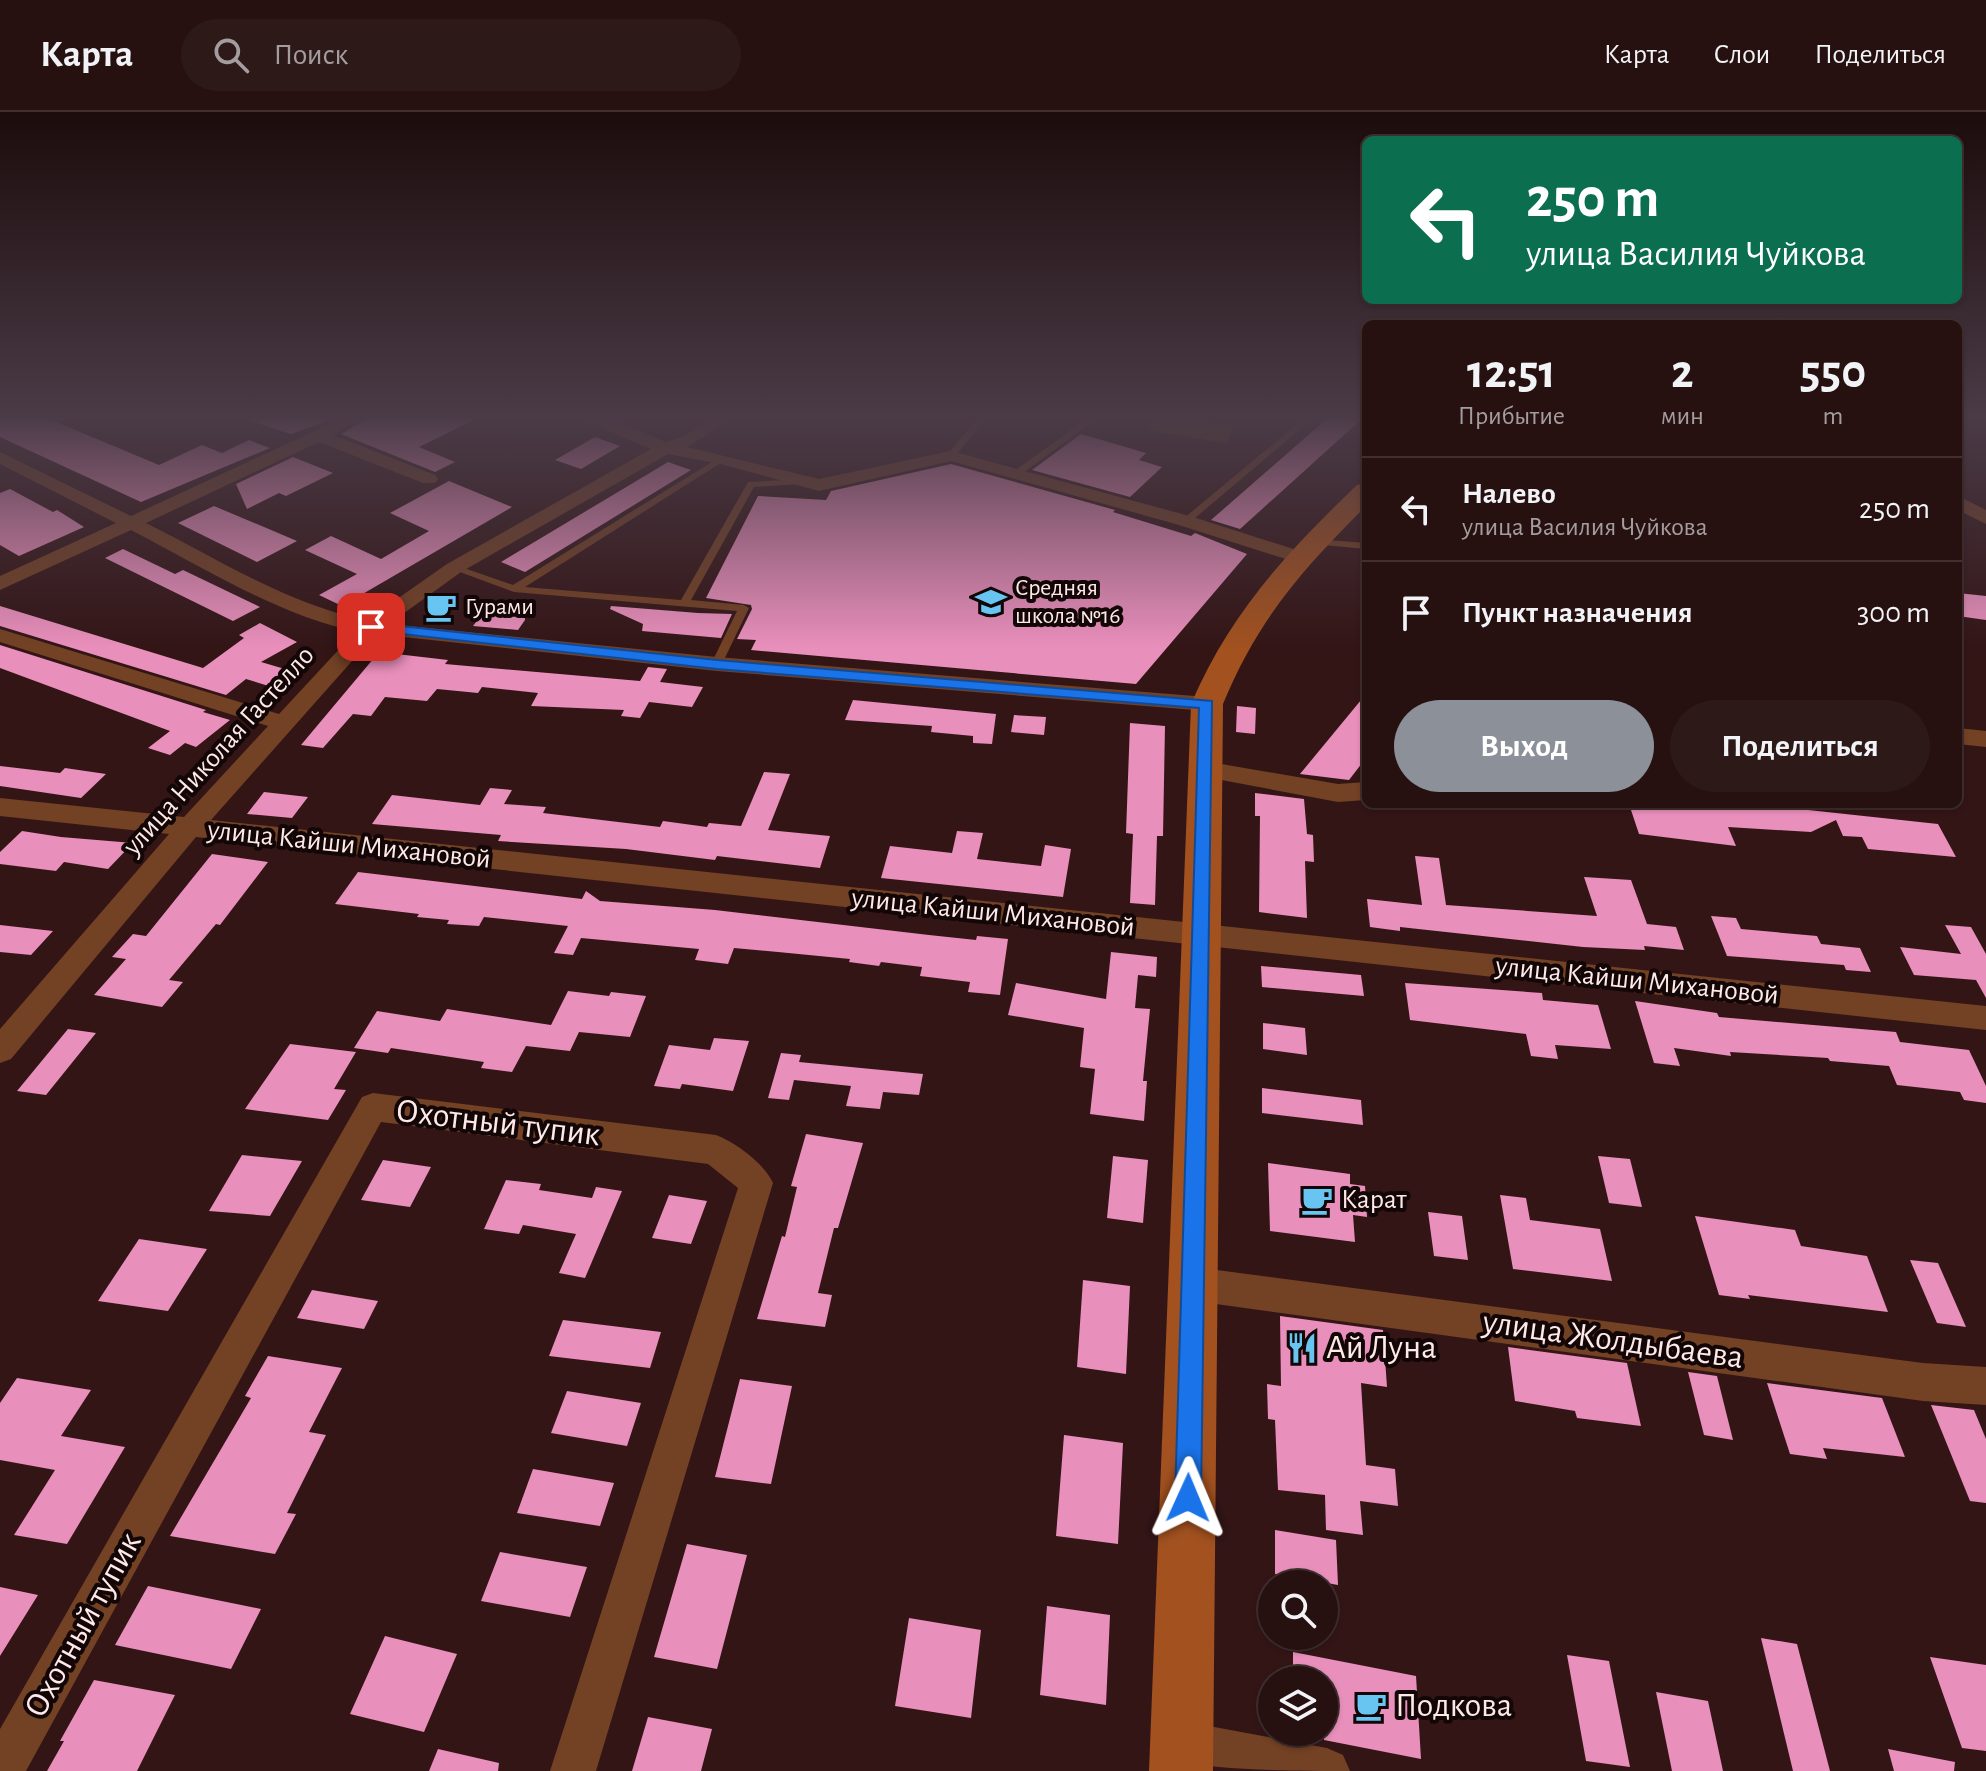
<!DOCTYPE html>
<html lang="ru">
<head>
<meta charset="utf-8">
<style>
  :root { --surface:#261010; --page:#2e1919; --text:#f1f3f6; --muted:#a49d9f; --line:#423030; --accent:#8c9099 }
  body { margin:0; font-family:"Alegreya Sans",sans-serif; background:var(--page); color:var(--text); height:100vh; display:flex; flex-direction:column; font-size:30px; white-space:nowrap }
  * { box-sizing:border-box; margin:0 }
  p { font-size:26px; color:var(--muted) }
  .icon { flex:none; width:44px; height:44px; fill:none; stroke:currentColor; stroke-width:2; stroke-linecap:round; stroke-linejoin:round }
  .map { position:relative; flex:1; overflow:hidden }
  .drawer { position:absolute; left:1362px; top:208px; width:600px; height:488px; display:flex; flex-direction:column; background:var(--surface); border-radius:12px; box-shadow:0 2px 6px #0004,0 0 0 2px var(--line) }
  .drawer>* { flex:none }
  .hud { position:absolute; left:1362px; top:24px; width:600px; height:168px; border-radius:12px; box-shadow:0 2px 6px #0004,0 0 0 2px var(--line); background:#0b6e4f; color:#fff; overflow:hidden }
  .controls { position:absolute; left:1258px; top:1458px; display:grid; gap:16px }
  .controls a { display:grid; place-items:center; width:80px; height:80px; border-radius:50%; background:var(--surface); box-shadow:0 2px 6px #0004,0 0 0 2px var(--line); font-size:40px }
  .pin { position:absolute; display:grid; place-items:center; width:68px; height:68px; color:#fff; margin:-34px; border-radius:16px; box-shadow:0 4px 12px #0006 }
  .me { position:absolute; width:88px; margin:-44px; rotate:1deg; stroke-linejoin:round; filter:drop-shadow(0 0 6px #0008) }
  .turn { display:flex; align-items:center; gap:28px; height:168px; padding:0 32px; font-size:36px }
  .turn .icon { width:104px; height:104px; stroke-width:2.5 }
  .turn b { display:block; font-size:56px; line-height:68px }
  .eta { display:flex; justify-content:space-evenly; align-items:center; height:136px; text-align:center }
  .eta b { font-size:48px; font-weight:700; line-height:56px }
  .cta { display:flex; gap:16px; margin-top:auto; padding:16px 32px }
  .cta a { flex:1; height:92px; border-radius:48px; background:var(--accent); color:#fff; font-size:32px; font-weight:700; line-height:92px; text-align:center }
  .cta a+a { background:var(--page); color:var(--text) }
  ul { padding:0; list-style:none }
  li { display:flex; align-items:center; gap:24px; height:104px; padding:0 32px; border-top:2px solid var(--line) }
  li div { flex:1 }
  li b { display:block; font-size:30px }
  li em { font-style:normal }
  header { display:flex; align-items:center; gap:48px; box-sizing:border-box; height:112px; padding:0 40px; background:var(--surface); border-bottom:2px solid var(--line) }
  header strong { font-size:38px }
  nav { display:flex; gap:44px; margin-inline-start:auto; font-size:28px }
  .search { width:560px; height:72px; background:var(--page); display:flex; align-items:center; gap:20px; box-sizing:border-box; padding:0 28px; border-radius:44px; color:var(--muted); font-size:30px }
  .map>svg:first-child { display:block }
</style>
</head>
<body>
<header>
<strong>Карта</strong>
<div class="search"><svg class="icon" aria-label="search" viewBox="0 0 24 24"><circle cx="10" cy="10" r="6"/><path d="M15 15l6 6"/></svg>Поиск</div>
<nav><a>Карта</a><a>Слои</a><a>Поделиться</a></nav>
</header>
<div class="map">
<svg width="1986" height="1659" viewBox="0 0 1986 1659">
  <rect width="100%" height="100%" fill="#331516"/>
  <path fill="#5c3e00" d="M1155,304L1234,314L1226,331L1147,318Z"/>
  <path fill="#e98fbb" d="M0,304H42L159,353L202,333L222,341L249,328L270,336L141,390L0,325Z
    M246,304H341L291,322L245,307Z
    M371,304H482L419,335L455,350L435,360L341,322Z
    M1330,304H1365L1240,417L1211,408Z
    M1081,322L1146,341L1139,348L1162,355L1130,385L1032,358Z
    M595,325L620,334L581,357L555,348Z
    M293,345L333,361L286,384L279,381L247,397L236,372Z
    M668,350L691,358L525,460L501,450Z
    M951,352L1115,398L1113,400L1191,424L1195,421L1247,442L1136,572L751,538L756,528L737,527L752,497L751,493L706,486L758,384L826,388L831,379Z
    M449,369L512,395L342,494L319,483L357,462L305,438L331,424L381,447L429,419L390,401Z
    M10,377L53,400L57,398L84,415L19,444L0,433V381Z
    M214,394L297,429L257,450L178,411Z
    M123,437L175,462L183,458L260,495L233,509L105,446Z
    M1958,481L1986,484V508L1958,504Z
    M0,494L203,556L244,526L239,523L260,511L297,530L261,550L295,560L275,576L246,567L226,583L0,514Z
    M488,494L525,497V508L518,518L473,514Z
    M611,494L698,501L732,502L721,526L642,519L643,512L610,497Z
    M0,533L206,598L203,600L230,608L196,635L185,631L170,643L148,636L170,619L0,556Z
    M379,540L448,548L445,552L640,569L648,555L667,557L660,570L703,575L692,595L649,590L640,606L621,604L624,598L531,594L538,581L482,575L478,581L437,577L427,589L385,585L371,604L353,602L323,636L301,633Z
    M1366,582V646L1349,668L1300,662Z
    M853,588L996,602L992,632L973,631V624L931,620L932,614L845,608Z
    M1237,594L1256,596L1255,622L1236,620Z
    M1014,603L1046,605L1044,623L1011,620Z
    M1130,611L1165,614L1163,724H1157L1155,793L1130,791L1133,722L1126,721Z
    M0,654L60,661L65,656L106,662L81,686L0,674Z
    M764,660L790,662L768,718L830,724L820,756L717,744L715,748L626,737L498,729L501,723L372,712L392,683L480,693L490,676L512,678L504,692L546,695L543,701L660,715L663,709L707,715L709,711L741,714Z
    M264,680L308,685L292,706L247,702Z
    M1255,681L1304,687L1307,722L1313,723L1314,750L1305,749L1307,806L1259,800L1260,704H1255Z
    M1629,692H1753L1938,712L1956,745L1868,737L1862,725L1843,724L1836,708L1811,720L1728,715L1736,734L1639,722Z
    M22,719L61,725L133,731L108,757L64,750L56,759L0,752V740Z
    M957,719L983,721L977,747L1041,754L1045,733L1071,737L1063,785L881,766L890,734L952,741Z
    M212,742L268,750L220,813L216,812L169,868L183,870L162,895L94,883L126,847L112,845L133,822L146,824Z
    M1415,744L1439,746L1446,793L1597,804L1584,765L1631,768L1647,812L1676,815L1684,838L1644,834L1645,838L1583,835L1400,815V819L1370,815L1367,787L1422,793Z
    M358,760L582,787L586,779L600,789L715,798L929,823L976,828L977,824L1008,827L1000,883L968,880L970,870L920,864L922,855L881,850L879,854L849,850L850,847L778,840L734,836L728,852L695,848L699,837L581,826L573,843L554,841L568,814L484,805L479,814L447,812L449,808L417,805L419,802L335,792Z
    M1711,804L1736,806L1741,817L1817,824L1821,832L1860,836L1871,860L1846,858L1844,853L1727,844Z
    M0,813L53,819L31,843L0,840Z
    M1945,813L1971,815L1986,842V886L1976,868L1914,863L1900,835L1961,842Z
    M1111,840L1157,845L1156,865L1138,863L1135,896L1150,897L1143,969H1147L1144,1009L1090,1002L1095,957L1080,955L1084,916L1008,903L1016,871L1106,887Z
    M1261,854L1361,863L1364,884L1262,875Z
    M1405,871L1542,881L1543,888L1598,893L1611,937L1555,933L1558,947L1531,944L1526,922L1410,908Z
    M568,879L609,884L611,880L646,884L630,925L579,920L570,939L526,934L512,960L481,956L484,950L391,936L388,941L354,936L377,899L440,909L447,897L551,913Z
    M1635,889L1717,901L1719,905L1896,920L1900,930L1969,938L1986,974V991L1964,988L1960,980L1897,973L1889,954L1830,949L1828,946L1730,940L1731,944L1674,936L1680,954L1654,951Z
    M1263,911L1305,916L1307,943L1263,937Z
    M68,917L96,921L46,983L17,979Z
    M714,926L749,929L733,979L682,972L680,977L654,974L669,933L710,938Z
    M290,932L356,940L334,977L346,978L328,1008L245,997Z
    M781,941L801,943L799,950L923,962L919,983L883,980L880,997L846,994L851,974L794,968L789,988L768,986Z
    M1262,976L1361,988L1363,1013L1262,1001Z
    M806,1022L863,1031L838,1116H834L818,1181L832,1183L825,1215L757,1207L782,1124L785,1125L797,1075L791,1074Z
    M242,1043L302,1049L270,1104L209,1099Z
    M1113,1044L1148,1048L1143,1111L1107,1106Z
    M1598,1044L1630,1047L1642,1095L1609,1091Z
    M383,1048L431,1055L410,1095L361,1088Z
    M1268,1051L1350,1062V1072L1365,1074L1367,1105L1353,1103L1355,1130L1270,1119Z
    M506,1068L541,1072L539,1078L592,1086L596,1075L622,1079L585,1166L559,1161L576,1122L523,1113L519,1122L484,1117Z
    M669,1083L707,1089L691,1132L652,1126Z
    M1500,1083L1526,1086L1530,1108L1600,1117L1612,1169L1513,1157Z
    M1428,1100L1462,1104L1468,1148L1434,1144Z
    M1695,1104L1795,1118L1801,1134L1867,1144L1888,1200L1748,1183L1750,1187L1719,1183Z
    M139,1127L207,1137L168,1199L98,1189Z
    M1910,1148L1938,1151L1966,1215L1937,1211Z
    M1083,1168L1130,1174L1126,1262L1077,1255Z
    M312,1178L378,1189L364,1217L297,1206Z
    M1280,1204L1383,1218L1387,1275L1361,1271L1366,1353L1395,1357L1398,1394L1360,1389L1363,1423L1326,1418L1325,1383L1278,1378L1275,1308L1268,1307L1267,1272L1281,1274Z
    M563,1208L661,1220L650,1256L549,1244Z
    M1508,1235L1627,1251L1641,1314L1577,1306L1575,1299L1515,1289Z
    M268,1244L342,1256L309,1320L326,1323L287,1401L296,1402L275,1442L170,1424L251,1286L245,1284Z
    M1688,1260L1717,1264L1733,1328L1704,1323Z
    M17,1266L91,1278L61,1324L125,1335L67,1432L14,1423L55,1358L0,1348V1291Z
    M740,1267L792,1274L771,1372L715,1365Z
    M1767,1271L1882,1286L1905,1345L1823,1336L1827,1347L1790,1342Z
    M567,1279L641,1291L627,1334L551,1321Z
    M1931,1293L1974,1298L1986,1327V1391L1970,1389Z
    M1064,1323L1123,1331L1118,1432L1056,1424Z
    M533,1357L614,1371L600,1414L517,1401Z
    M1275,1418L1336,1428L1338,1473L1275,1462Z
    M687,1432L747,1443L717,1557L654,1545Z
    M500,1440L587,1455L570,1505L481,1489Z
    M148,1474L261,1497L231,1557L115,1533Z
    M0,1475L38,1483L0,1544Z
    M1047,1494L1110,1503L1106,1593L1040,1583Z
    M909,1506L981,1518L971,1606L895,1594Z
    M385,1524L457,1542L424,1620L350,1602Z
    M1761,1526L1797,1532L1830,1659H1793Z
    M1293,1540L1416,1564L1421,1647L1324,1628V1568H1293Z
    M1567,1543L1609,1549L1630,1655L1586,1649Z
    M1930,1545L1986,1553V1639L1962,1636Z
    M94,1568L175,1583L137,1659H47L64,1629H60Z
    M1656,1580L1708,1589L1723,1659H1672Z
    M648,1605L712,1617L701,1659H632Z
    M438,1637L499,1651L498,1659H429Z
    M1888,1637L1955,1650L1954,1659H1894Z"/>
  <g fill="none" stroke-linecap="round" stroke-linejoin="round">
    <path fill="#734124" fill-rule="evenodd" d="M979,304H987L954,346H948V342Z
      M1091,304H1100L1019,364H1013V360Z
      M1307,304H1316L1189,411H1183V407Z
      M720,345L727,347L525,475L681,488L748,370L804,367L806,369L801,372L754,375L691,488L744,493L749,496L721,554L717,555L711,552L737,499L514,480L449,456L458,454L513,473Z
      M1315,427L1366,431V437L1312,432L1310,430Z"/>
    <path fill="#734124" fill-rule="evenodd" d="M347,304H368L333,323L435,363L438,367L435,371H423L319,330L146,411C214,445 293,495 367,508L447,452L651,337L584,308L582,304H604L666,330L679,326L717,304H736L687,335L819,367L951,339L1193,405L1306,441L1309,445L1299,451L1292,449L1179,413L951,349L819,379L721,352L668,342L461,460L389,512L717,545L1207,585L1215,587L1218,592L1215,597L1207,599L717,559L376,522L211,708L1986,894V918L196,725L11,947L0,951V917L169,722L0,704V686L184,705L268,614L0,530V517L279,602L356,519C283,506 197,452 131,418L0,478V464L116,411L0,352V340L131,404Z
      M1958,384L1986,398V412L1958,398Z
      M1958,616L1986,619V635L1958,632Z
      M1204,649L1338,672L1366,670V688L1338,690L1195,663L1192,657L1195,651Z
      M373,981L716,1023C736,1031 764,1051 773,1071L596,1659H550L738,1076L708,1052L381,1010L26,1659H0V1617L362,985Z
      M1194,1155L1923,1251L1986,1255V1293L1923,1289L1194,1189L1182,1184L1176,1172L1182,1160Z
      M1182,1609L1327,1636L1343,1643L1350,1659C1293,1659 1219,1659 1166,1647L1160,1631L1166,1615Z"/>
    <path fill="#a2511f" fill-rule="evenodd" d="M1366,371V394C1302,458 1258,507 1223,592L1213,1659H1149L1191,592C1230,501 1286,441 1357,373Z"/>
  </g>
  <linearGradient id="sky" x2="0" y2="1"><stop stop-color="#1c0c0c"/><stop offset="0.57" stop-color="#4a3b47"/><stop offset="1" stop-color="#4a3b47" stop-opacity="0"/></linearGradient>
  <rect width="1986" height="536" fill="url(#sky)"/>
  <path fill="#1a73e8" stroke="#114b97" stroke-width="2" d="M371,511L717,548L1212,589L1201,1386L1197,1396L1188,1399L1179,1396L1175,1386L1199,596L717,557L366,518V512Z"/>
  <defs>
    <symbol id="school-bare" viewBox="-9 -9 18 18"><path d="M0-5L7-2L0 1L-7-2ZM-4 1L0 2.5L4 1V4Q0 6-4 4Z" fill="#68c4f0" stroke="#120606" stroke-width="2.5" paint-order="stroke"/></symbol>
    <symbol id="cafe-bare" viewBox="-9 -9 18 18"><path d="M-5.5-4.5H6V0H3Q3 3.5 0 3.5H-2.5Q-5.5 3.5-5.5 0ZM3-3.2v2h1.7v-2ZM-6 4.5H4V6H-6Z" fill="#68c4f0" stroke="#120606" stroke-width="2.5" paint-order="stroke"/></symbol>
    <symbol id="restaurant-bare" viewBox="-9 -9 18 18"><path d="M-5-6h1v4h1v-4h1v4h1v-4h1v5L-1.5 .5V6h-2V.5L-5-1ZM5-6V6H3V1.5H1.5Q1.5-4 5-6Z" fill="#68c4f0" stroke="#120606" stroke-width="2.5" paint-order="stroke"/></symbol>
  </defs>
  <g fill-rule="evenodd">
    <use href="#school-bare" x="969" y="468" width="44" height="44"/>
    <use href="#cafe-bare" x="419" y="473" width="44" height="44"/>
    <use href="#cafe-bare" x="1295" y="1066" width="44" height="44"/>
    <use href="#restaurant-bare" x="1280" y="1214" width="44" height="44"/>
    <use href="#cafe-bare" x="1349" y="1572" width="44" height="44"/>
  </g>
  <g text-anchor="middle" dominant-baseline="central" stroke-width="8" stroke-linejoin="round" paint-order="stroke">
    <g font-size="24" fill="#fee9e8" stroke="#120606" text-anchor="start">
      <text x="1015" y="476">Средняя<tspan x="1015" dy="28">школа №16</tspan></text>
      <text x="465" y="495">Гурами</text>
    </g>
    <g font-size="28" fill="#fee9e8" stroke="#120606">
      <text transform="translate(219 639) rotate(-48)">улица Николая Гастелло</text>
      <text transform="translate(349 733) rotate(6)">улица Кайши Михановой</text>
      <text transform="translate(993 801) rotate(6)">улица Кайши Михановой</text>
      <text transform="translate(1637 869) rotate(6)">улица Кайши Михановой</text>
    </g>
    <g font-size="28" fill="#fee9e8" stroke="#120606" text-anchor="start">
      <text x="1341" y="1088">Карат</text>
    </g>
    <g font-size="34" fill="#fee9e8" stroke="#120606">
      <text transform="translate(498 1011) rotate(7)">Охотный тупик</text>
      <text transform="translate(1613 1228) rotate(8)">улица Жолдыбаева</text>
      <text transform="translate(83 1513) rotate(-61)">Охотный тупик</text>
    </g>
    <g font-size="34" fill="#fee9e8" stroke="#120606" text-anchor="start">
      <text x="1326" y="1236">Ай Луна</text>
      <text x="1395" y="1594">Подкова</text>
    </g>
  </g>
</svg>
<div class="controls">
<a><svg class="icon" aria-label="search" viewBox="0 0 24 24"><circle cx="10" cy="10" r="6"/><path d="M15 15l6 6"/></svg></a>
<a><svg class="icon" aria-label="layers" viewBox="0 0 24 24"><path d="M12 4l9 5-9 5-9-5zM3 14l9 5 9-5"/></svg></a>
</div>
<div class="pin" style="left:371px;top:515px;background:#d93025"><svg class="icon" aria-label="arrive" viewBox="0 0 24 24"><path d="M6 21V4h12l-3 4 3 4H6"/></svg></div>
<svg class="me" style="left:1188px;top:1386px" viewBox="-20 -20 40 40"><path d="M0-17L14 15 0 8-14 15z" fill="#1a73e8" stroke="#fff" stroke-width="4"/></svg>
<div class="hud">
<div class="turn"><svg class="icon" aria-label="left" viewBox="0 0 24 24"><path d="M17 20v-9H6M10 6l-5 5 5 5"/></svg><div><b>250 m</b>улица Василия Чуйкова</div></div>
</div>
<section class="drawer">
<div class="eta">
<div><b>12:51</b><p>Прибытие</p></div>
<div><b>2</b><p>мин</p></div>
<div><b>550</b><p>m</p></div>
</div>
<ul>
<li><svg class="icon" aria-label="left" viewBox="0 0 24 24"><path d="M17 20v-9H6M10 6l-5 5 5 5"/></svg><div><b>Налево</b><p>улица Василия Чуйкова</p></div><em>250 m</em></li>
<li><svg class="icon" aria-label="arrive" viewBox="0 0 24 24"><path d="M6 21V4h12l-3 4 3 4H6"/></svg><div><b>Пункт назначения</b></div><em>300 m</em></li>
</ul>
<div class="cta"><a>Выход</a><a>Поделиться</a></div>
</section>
</div>
</body>
</html>
